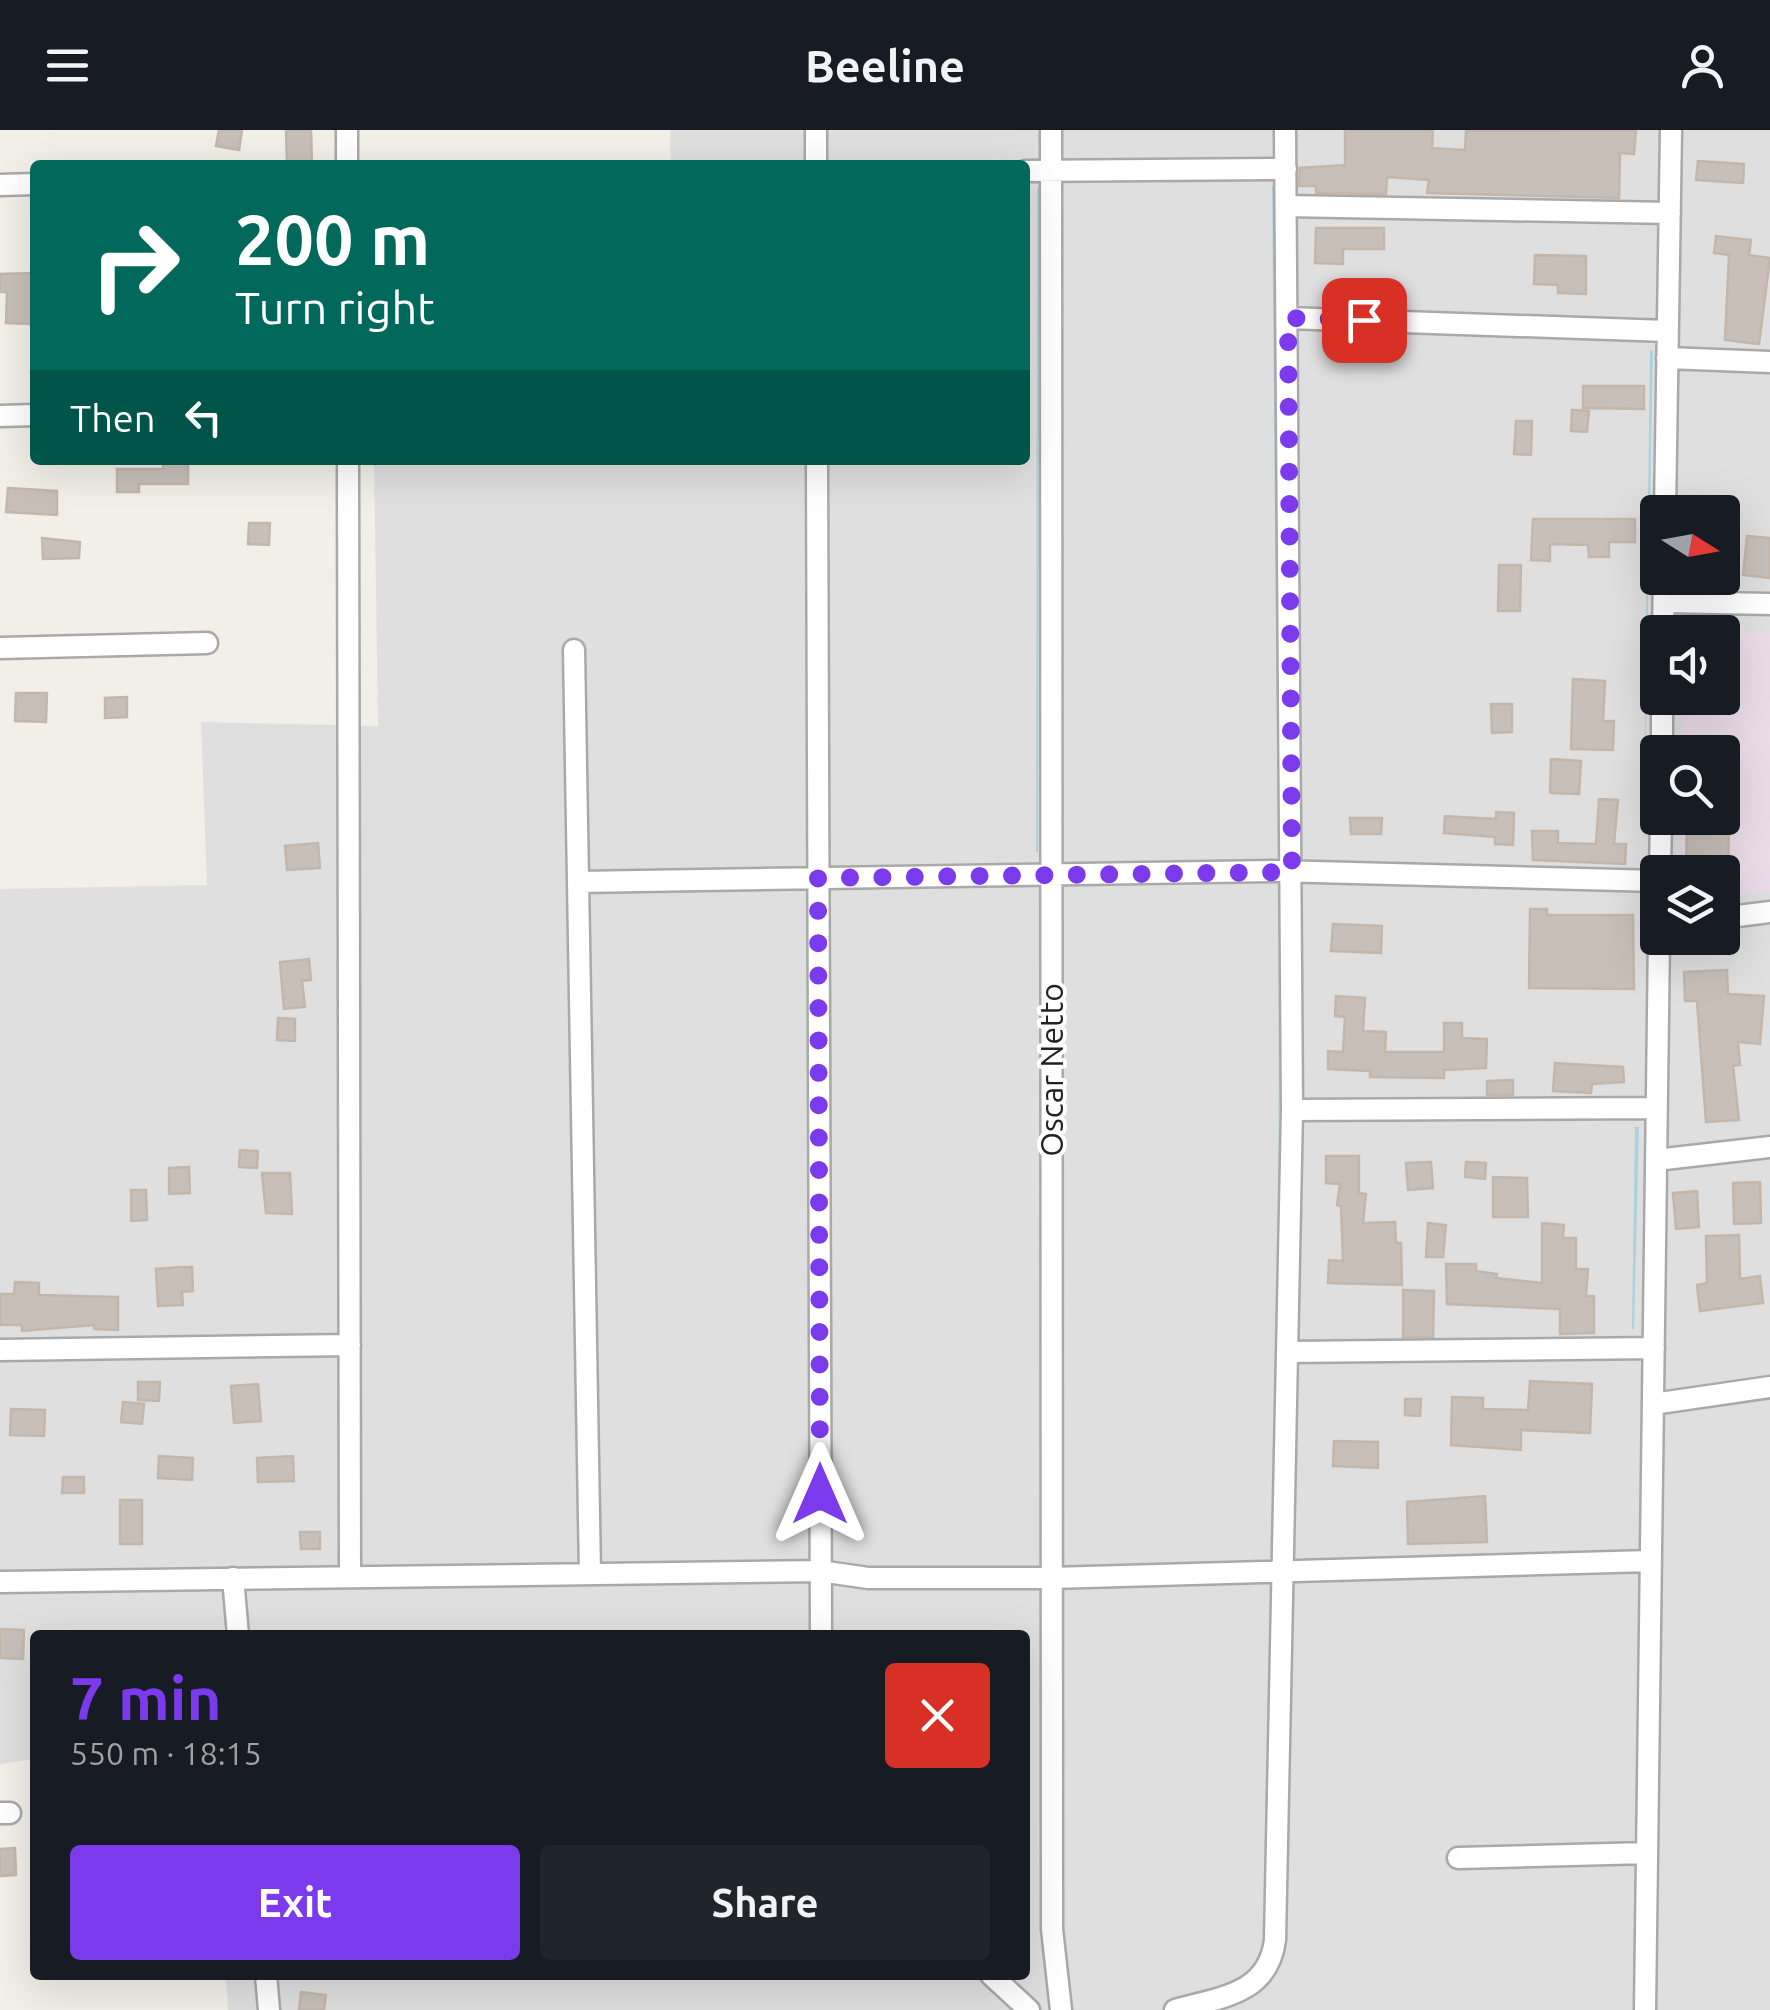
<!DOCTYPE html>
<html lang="en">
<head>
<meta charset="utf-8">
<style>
  :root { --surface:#171b24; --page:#20242c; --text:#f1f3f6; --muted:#9ea1a6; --accent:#7c3aed }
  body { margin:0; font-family:Ubuntu,sans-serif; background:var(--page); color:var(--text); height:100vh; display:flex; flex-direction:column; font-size:38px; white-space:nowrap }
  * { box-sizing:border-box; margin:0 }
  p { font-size:32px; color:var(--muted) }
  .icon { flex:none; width:55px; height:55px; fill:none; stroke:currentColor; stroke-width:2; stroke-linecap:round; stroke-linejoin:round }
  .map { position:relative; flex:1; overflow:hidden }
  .details { position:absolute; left:30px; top:1500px; width:1000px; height:350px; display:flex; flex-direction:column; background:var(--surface); border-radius:10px; box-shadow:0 10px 40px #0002 }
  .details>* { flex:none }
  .top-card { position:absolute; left:30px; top:30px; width:1000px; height:305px; border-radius:10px; box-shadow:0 10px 40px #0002; background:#00695c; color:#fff; overflow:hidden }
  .needle { width:65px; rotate:101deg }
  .tools { position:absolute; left:1640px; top:365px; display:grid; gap:20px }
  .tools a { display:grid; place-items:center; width:100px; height:100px; border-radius:10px; background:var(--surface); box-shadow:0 10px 40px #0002; font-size:50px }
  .pin { position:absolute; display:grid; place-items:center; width:85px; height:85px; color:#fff; margin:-42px; border-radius:20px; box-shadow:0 5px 15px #0006 }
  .me { position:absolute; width:110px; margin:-55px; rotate:0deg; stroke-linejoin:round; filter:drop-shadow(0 0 8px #0008) }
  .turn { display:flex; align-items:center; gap:35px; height:210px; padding:0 40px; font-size:45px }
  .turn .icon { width:130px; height:130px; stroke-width:2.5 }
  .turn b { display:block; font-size:70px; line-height:85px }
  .then { display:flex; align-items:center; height:95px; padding:0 40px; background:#0003; gap:20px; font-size:38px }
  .round { display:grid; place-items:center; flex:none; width:105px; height:105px; border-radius:10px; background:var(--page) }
  .head { display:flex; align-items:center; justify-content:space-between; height:170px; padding:0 40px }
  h1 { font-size:60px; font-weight:600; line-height:75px; color:var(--accent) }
  .button { display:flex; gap:20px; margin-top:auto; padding:20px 40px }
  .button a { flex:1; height:115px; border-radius:10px; background:var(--accent); color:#fff; font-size:40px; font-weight:600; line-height:115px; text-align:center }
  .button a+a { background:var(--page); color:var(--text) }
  header { display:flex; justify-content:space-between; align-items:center; height:130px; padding:0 40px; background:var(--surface); font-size:45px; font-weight:600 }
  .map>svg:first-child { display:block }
</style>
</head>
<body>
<header><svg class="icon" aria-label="menu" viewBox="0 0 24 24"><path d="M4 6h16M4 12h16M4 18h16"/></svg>Beeline<svg class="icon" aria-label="person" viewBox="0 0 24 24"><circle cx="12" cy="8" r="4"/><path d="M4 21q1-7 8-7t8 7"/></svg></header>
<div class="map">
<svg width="1770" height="1880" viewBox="0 0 1770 1880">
  <rect width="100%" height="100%" fill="#f2efe9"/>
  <path fill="#e0dfdf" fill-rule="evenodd" d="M670,0H1770V1880H228L226,1845H1025V1505H35V1629L0,1634V759L207,755L201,592L378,596L374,330H1025V35H671ZM1658,382H1722V448H1658ZM1658,502H1722V568H1658ZM1658,622H1722V688H1658ZM1658,742H1722V808H1658Z"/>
  <path fill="#ebdbe8" d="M1770,503V762L1723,767L1722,742H1681L1682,688H1722V622H1683L1684,568H1722L1723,504Z"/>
  <path fill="#aad3df" d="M1272,56H1274L1280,725H1278Z
    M1037,58H1039L1038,722H1036Z
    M1650,220L1653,221L1643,733Z
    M1279,757H1280L1279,1394H1278Z
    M830,760H831L833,1417H831Z
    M1635,997H1639L1634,1199H1632Z"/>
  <path fill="#c7bfb8" stroke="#c4b6ab" stroke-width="2.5" d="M219,0H242L239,20L216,16Z
    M286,0H311L312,35H287Z
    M1345,0H1433L1432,18L1465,20L1466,1L1636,0L1634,24L1620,23L1619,68L1427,63L1429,50L1387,47L1386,64L1316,63V56H1299L1300,38L1345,35Z
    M1698,31L1744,34L1743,53L1696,50Z
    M1316,98H1384V119H1343V134L1315,133Z
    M1716,106L1751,110L1749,125L1770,128L1759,214L1725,210L1729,125L1714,123Z
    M1535,125L1586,126V164L1558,163V155L1534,154Z
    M35,143L31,194L6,193L7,162H0V144Z
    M1583,256H1644V279L1583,278Z
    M1572,280L1589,281L1587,302L1571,301Z
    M1516,291H1532L1531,325L1514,324Z
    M163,330H188V354H139V362H117V339H163Z
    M8,358L57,361V385L6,382Z
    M1533,389H1635V412H1609V427H1589L1588,415L1550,414V431L1531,430Z
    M249,393H270L269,415L248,414Z
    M1747,406L1770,408V448L1743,445Z
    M42,408L80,412L79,428L43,429Z
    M1499,435H1521L1520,481H1498Z
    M1573,549L1605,551L1603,591H1614L1613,620L1571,619Z
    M16,563H47L46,592L15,591Z
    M127,567V587L105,588V568Z
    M1491,574H1512V602L1492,603Z
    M1551,629L1581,631L1579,664L1550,663Z
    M1599,669L1618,670L1614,714H1626L1625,734L1533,730L1532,701H1558V713L1596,714Z
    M1496,682L1514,683L1513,715L1495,714V707L1444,703L1445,686L1496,689Z
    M1350,688H1382L1381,704H1351Z
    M1687,688H1729L1728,742H1686Z
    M318,713L320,738L287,740L285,716Z
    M1530,779H1547V785H1633L1634,859L1529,858Z
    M1333,794L1382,796L1381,823L1331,821Z
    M309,829L311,850L302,851L305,877L284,879L280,832Z
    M1727,840L1728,864L1764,866L1760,914L1738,912L1740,935L1733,936L1739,990L1706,992L1697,871H1685L1684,842Z
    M1336,866L1365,868L1363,901L1386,902L1385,922H1444V893H1462V908L1487,909L1486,938L1444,940V948L1370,947V941L1328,939V921L1343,922L1345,887L1335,886Z
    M278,888L295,889V911L277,910Z
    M1555,933L1623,937L1624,952L1592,954L1591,963L1553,961Z
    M1513,950V965H1487V951Z
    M240,1020L258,1021L257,1038L239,1037Z
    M1326,1026H1359V1063L1366,1064L1363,1093L1395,1092L1396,1113H1401L1402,1155L1328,1153L1329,1130L1343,1131L1341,1076L1337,1075L1340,1054L1326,1053Z
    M1431,1032L1433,1058L1408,1060L1406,1033Z
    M1466,1032L1486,1033L1485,1049L1465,1047Z
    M189,1037L190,1063L169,1064V1038Z
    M262,1043H290L292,1084L266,1083Z
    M1493,1047L1527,1048L1528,1087H1493Z
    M1760,1052L1761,1093L1734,1094L1733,1053Z
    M131,1060H146L147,1090L131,1091Z
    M1697,1061L1699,1097L1676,1099L1673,1063Z
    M1428,1093L1446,1095L1443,1127H1426Z
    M1542,1093L1564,1095L1563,1108H1576V1139H1588L1586,1166H1594V1203L1560,1204V1179L1447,1174L1446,1134H1476V1141L1497,1144L1496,1148L1542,1153Z
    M1739,1105L1740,1149L1760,1146L1763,1173L1700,1181L1697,1155L1707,1153L1706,1106Z
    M181,1137H192L193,1161L182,1162L183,1175L158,1176L156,1139Z
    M15,1152L39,1153V1165L118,1167V1200L94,1199V1195L22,1201V1195H0V1164H14Z
    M1403,1160L1434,1161L1433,1207H1403Z
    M1530,1251L1592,1254L1590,1303L1521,1300V1320L1451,1315L1452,1267L1483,1268V1279L1528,1280Z
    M138,1252H160L159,1271L138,1270Z
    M258,1254L261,1291L234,1293L231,1256Z
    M1405,1269H1421L1420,1286L1405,1285Z
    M123,1272L144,1274L142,1294L121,1292Z
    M11,1279L45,1280L44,1306L10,1305Z
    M1334,1311L1378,1312V1338L1333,1336Z
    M159,1326L193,1328L192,1350L158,1348Z
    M293,1326L294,1351L258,1352L257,1328Z
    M63,1347H84V1363H62Z
    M1485,1366L1487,1412L1408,1414L1407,1372Z
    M120,1370H142V1414H120Z
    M300,1402H320V1419H301Z
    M0,1499L24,1500L23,1529L0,1528Z
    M15,1718L16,1745L0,1746V1719Z
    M301,1862L326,1865L324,1880H299Z"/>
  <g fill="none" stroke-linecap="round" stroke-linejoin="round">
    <defs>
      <path id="street" d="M347,0V35
        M816,0V35
        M1051,0L1052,1799L1061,1880
        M1025,41L1286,39
        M0,55L35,54
        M1286,76L1670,83
        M1287,188L1667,201
        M1667,228L1770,232
        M0,286L35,285
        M348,330L350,1447
        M817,330L821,1505
        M1665,382L1671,0
        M1664,472L1770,474
        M1663,502L1664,448
        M0,518L207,513
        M574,520L590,1444
        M1662,622V568
        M1660,742L1661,688
        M578,752L1276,741L1658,751
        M1722,788L1770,782
        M1292,980L1657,978
        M1656,1030L1770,1017
        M0,1220L350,1215
        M1290,1222L1654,1218
        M1653,1274L1770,1257
        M233,1448L238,1505
        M0,1452L820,1441L868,1448H1051L1650,1431
        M0,1683H10
        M1458,1728L1647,1723
        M266,1845L269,1880
        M991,1845L1029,1880
        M1175,1880C1220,1867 1268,1865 1275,1810L1292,980L1285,0
        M1645,1880L1659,808"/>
    </defs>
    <use href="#street" stroke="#a9a9a9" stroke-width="25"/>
    <use href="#street" stroke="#fff" stroke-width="20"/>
  </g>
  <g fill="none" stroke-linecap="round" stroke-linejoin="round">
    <path stroke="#7c3aed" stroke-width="18" stroke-dasharray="0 32.4" d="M820,1364L818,748L1292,742L1288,188L1364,190"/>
  </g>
  <g text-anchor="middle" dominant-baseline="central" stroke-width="8" stroke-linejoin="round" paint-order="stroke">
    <g font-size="32" fill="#222" stroke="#fff">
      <text transform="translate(1051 940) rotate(-90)">Oscar Netto</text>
    </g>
  </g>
</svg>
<div class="tools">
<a><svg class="needle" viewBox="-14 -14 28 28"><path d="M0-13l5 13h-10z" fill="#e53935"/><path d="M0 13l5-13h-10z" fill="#9ea1a6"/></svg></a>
<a><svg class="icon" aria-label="sound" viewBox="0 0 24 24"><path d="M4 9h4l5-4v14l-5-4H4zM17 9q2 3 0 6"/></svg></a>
<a><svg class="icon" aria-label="search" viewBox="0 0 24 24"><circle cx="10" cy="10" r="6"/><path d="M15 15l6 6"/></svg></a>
<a><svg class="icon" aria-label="layers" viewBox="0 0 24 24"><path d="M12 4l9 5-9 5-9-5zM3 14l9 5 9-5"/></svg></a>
</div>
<div class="pin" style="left:1364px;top:190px;background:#d93025"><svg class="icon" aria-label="arrive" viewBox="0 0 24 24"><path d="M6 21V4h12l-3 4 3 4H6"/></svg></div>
<svg class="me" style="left:820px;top:1364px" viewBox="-20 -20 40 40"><path d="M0-17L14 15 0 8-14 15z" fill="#7c3aed" stroke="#fff" stroke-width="4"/></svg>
<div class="top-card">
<div class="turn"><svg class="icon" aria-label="right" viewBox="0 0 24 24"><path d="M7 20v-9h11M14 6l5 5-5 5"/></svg><div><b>200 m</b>Turn right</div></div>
<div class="then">Then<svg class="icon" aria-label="left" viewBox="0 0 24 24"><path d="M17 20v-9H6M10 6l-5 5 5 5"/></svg></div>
</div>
<section class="details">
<div class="head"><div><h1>7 min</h1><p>550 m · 18:15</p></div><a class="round" style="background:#d93025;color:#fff"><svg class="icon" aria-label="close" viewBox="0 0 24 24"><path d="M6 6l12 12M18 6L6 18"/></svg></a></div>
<div class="button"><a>Exit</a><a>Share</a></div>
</section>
</div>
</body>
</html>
